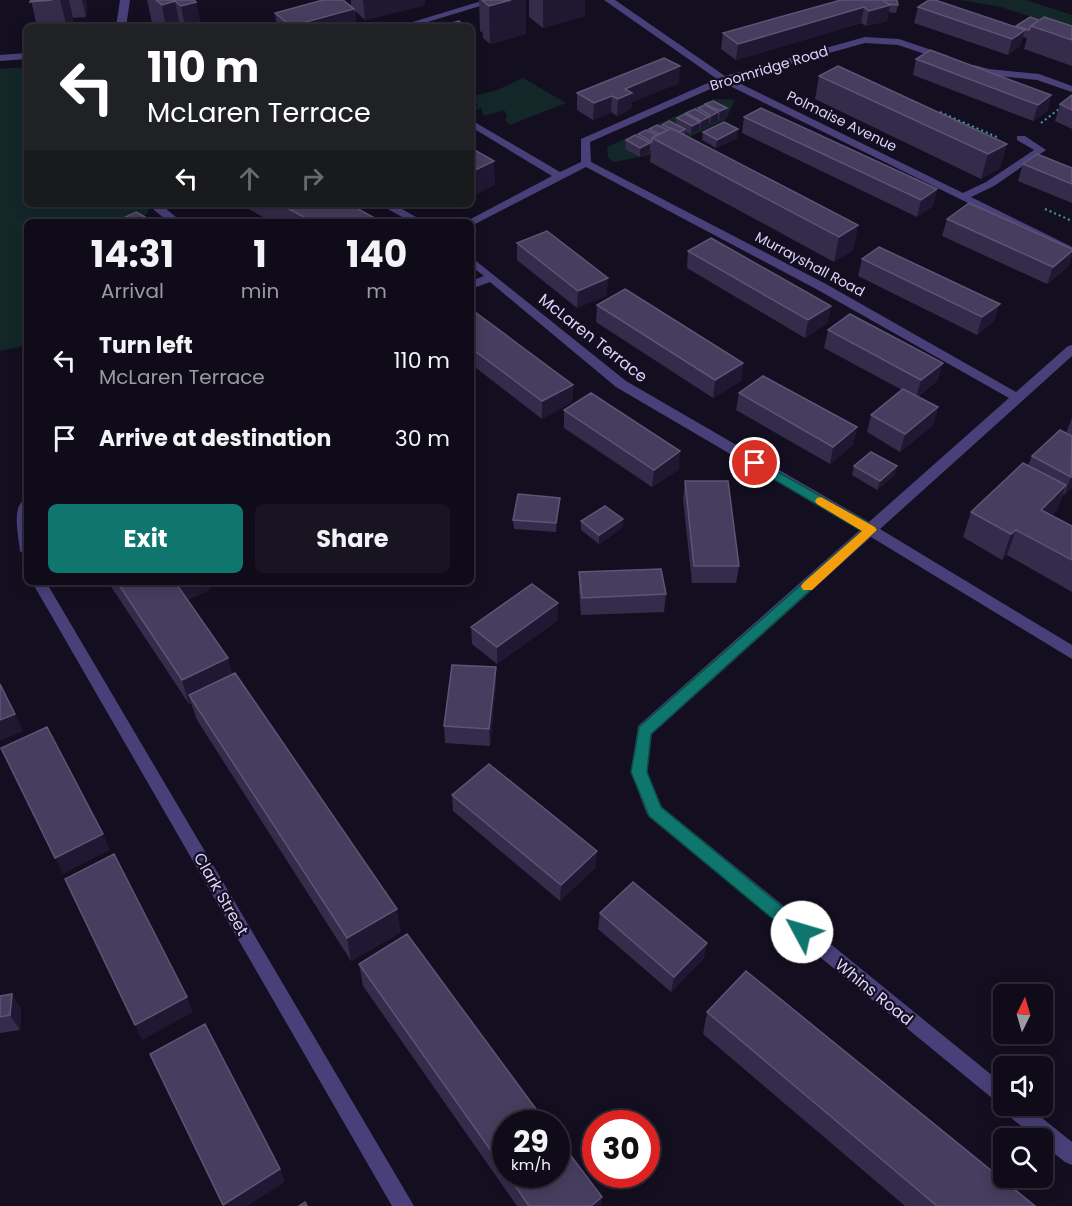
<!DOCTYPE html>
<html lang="en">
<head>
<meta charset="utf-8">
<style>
  :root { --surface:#0f0b18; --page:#181421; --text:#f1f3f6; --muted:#9b9ba2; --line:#2f2b37; --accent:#0f766e }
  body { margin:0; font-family:Poppins,sans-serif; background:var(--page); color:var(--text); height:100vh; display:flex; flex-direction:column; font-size:22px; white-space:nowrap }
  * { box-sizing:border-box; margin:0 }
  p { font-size:20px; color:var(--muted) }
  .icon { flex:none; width:33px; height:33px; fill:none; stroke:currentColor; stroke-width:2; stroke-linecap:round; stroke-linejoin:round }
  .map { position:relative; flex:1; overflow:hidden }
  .panel { position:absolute; left:24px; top:219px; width:450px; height:366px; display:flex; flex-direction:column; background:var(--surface); border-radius:9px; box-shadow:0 3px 15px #0003,0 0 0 2px var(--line) }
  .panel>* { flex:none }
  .hud { position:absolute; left:24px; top:24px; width:450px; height:183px; border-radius:9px; box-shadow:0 3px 15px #0003,0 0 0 2px var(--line); background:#202124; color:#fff; overflow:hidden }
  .needle { width:39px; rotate:5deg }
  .controls { position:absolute; left:993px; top:984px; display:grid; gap:12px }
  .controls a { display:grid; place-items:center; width:60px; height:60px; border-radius:9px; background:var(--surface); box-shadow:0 3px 15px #0003,0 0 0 2px var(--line); font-size:30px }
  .speed { position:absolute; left:492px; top:1110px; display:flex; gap:12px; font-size:30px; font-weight:700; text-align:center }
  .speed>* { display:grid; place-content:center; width:78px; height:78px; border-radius:50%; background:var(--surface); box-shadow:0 3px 15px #0003,0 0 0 2px var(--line); line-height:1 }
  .speed small { font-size:15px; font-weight:400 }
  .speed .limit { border:9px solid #d22; background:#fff; color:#111 }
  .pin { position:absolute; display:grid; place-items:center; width:51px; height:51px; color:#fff; margin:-26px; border:3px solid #fff; border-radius:50%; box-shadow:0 2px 6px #0007 }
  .me { position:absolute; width:66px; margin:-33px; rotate:309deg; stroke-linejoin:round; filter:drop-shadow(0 0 4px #0008) }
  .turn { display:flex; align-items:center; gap:21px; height:126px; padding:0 24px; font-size:27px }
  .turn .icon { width:78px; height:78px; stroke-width:2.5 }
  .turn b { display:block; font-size:42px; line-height:51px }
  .lanes { display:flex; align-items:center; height:57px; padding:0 24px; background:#0003; justify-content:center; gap:30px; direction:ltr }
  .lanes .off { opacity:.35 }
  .eta { display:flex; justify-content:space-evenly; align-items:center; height:102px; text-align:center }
  .eta b { font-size:36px; font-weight:700; line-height:42px }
  .primary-button { display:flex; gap:12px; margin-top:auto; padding:12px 24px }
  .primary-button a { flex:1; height:69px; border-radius:9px; background:var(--accent); color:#fff; font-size:24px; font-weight:700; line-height:69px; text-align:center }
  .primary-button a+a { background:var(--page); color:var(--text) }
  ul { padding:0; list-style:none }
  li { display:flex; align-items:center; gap:18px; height:78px; padding:0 24px }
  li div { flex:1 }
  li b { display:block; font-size:22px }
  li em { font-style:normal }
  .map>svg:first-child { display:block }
</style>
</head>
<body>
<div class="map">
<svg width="1072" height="1206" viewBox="0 0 1072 1206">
  <rect width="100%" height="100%" fill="#140f20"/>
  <path fill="#132729" d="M885,0H1026L1072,15V30L1001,7L960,0Z
    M27,67V204H149L148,213L135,222H27V345L0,351V69Z
    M523,78L566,103L510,125L505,120L507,115L504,110L484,116L481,108L474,110L478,105L475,102L471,103V97L497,90Z
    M714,99L735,100L726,119L655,154L614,162L608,158L607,147Z"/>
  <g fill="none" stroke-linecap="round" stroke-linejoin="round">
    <path stroke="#3c9fa5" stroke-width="2" stroke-dasharray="2 3" stroke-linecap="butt" d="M940,112L999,138
      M1041,123L1059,109
      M1045,209L1072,221"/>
    <path fill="#494079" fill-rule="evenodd" d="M120,0H130L126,27H116Z
      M485,0H500L411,27H396Z
      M604,0H615L725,76L865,37L899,39L949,56V60L946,61L898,45L865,43L733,80L963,193L986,182L1034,150L1017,140V136H1025L1046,150L994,186L971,197L1072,247V254L724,83L590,142L591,162L826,284L1016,392L1068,346L1072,345V356L880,529L1072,645V659L871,537L652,734L647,772L662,807L1004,1085V1106H1027L1072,1142V1165L1065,1162L1042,1144V1138H1036L1005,1113L1003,1107L649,817L646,812L631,772L638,726L860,530L616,387L490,282L471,289V281L484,276L471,266V257L626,381L869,522L1009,398L818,290L586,167L475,224L471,225V222H465L552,176L471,127V120L560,172L581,162V139L717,79Z
      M27,53V59L0,61V55Z
      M974,65L989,69L1039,74L1072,86V92L1037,80L989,75L971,70V66Z
      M154,204H166L164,207L182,222H169L154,210Z
      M379,204H393L425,222H411Z
      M27,499V556L20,551C19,537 10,504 27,499Z
      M32,582H46L414,1206H392Z"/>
  </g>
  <path fill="#352b4b" d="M31,0H86L87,9L86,17L73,18L72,27H37Z
    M147,0H195L196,2L201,27H153Z
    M351,0H425V5L365,20L355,11L356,25L347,27H277L275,13L351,6Z
    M479,0H526V34L490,44L483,38V33L480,31Z
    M529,0H585V16L543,28L529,17Z
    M841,0L898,5L896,13L888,12L887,21L866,26L861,23L736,60L721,49L723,33Z
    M918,7L1016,27V26L1039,20L1072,26V66L1024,49L1027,38L1023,37L1020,46L1008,55L914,23Z
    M916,59L1051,95L1047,111L1033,121L913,75Z
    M819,76L1007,144L1000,168L981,179L815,99Z
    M679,83L632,102L631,109L617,116L611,112L593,120L577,110V93Z
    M1072,95V129L1055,121L1060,104Z
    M705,104L727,108L726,116L719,120L718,119V121L710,124L709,123V125L700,129H699V130L691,134L685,131V135L858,225L853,250L834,262L650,162L651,150H650V152L640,157L625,149L626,140L637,137L638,134L649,131V129L662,127V125H676L677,118L686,115V113L697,110L698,108L705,105Z
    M744,117L937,189L933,206L917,217L742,133Z
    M703,132L737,138L716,148L702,140Z
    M1023,164L1072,168V203L1018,181Z
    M240,204H349L382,222H272Z
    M947,219L1072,249V255L1068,267L1047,284L942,236Z
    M517,243L607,295L577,308L517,260Z
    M688,251L831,306L827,323L805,338L687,268Z
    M862,259L994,321L977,335L858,276Z
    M597,305L743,363L741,381L713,398L596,322Z
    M471,309L573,385L572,402L542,419L471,364Z
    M828,330L938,380L917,397L938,407L933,425L900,452L867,432L871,415L902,390L824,348Z
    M739,393L857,427L853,445L830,464L736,410Z
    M564,410L679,469L652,487L564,428Z
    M1072,418V487L1064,495L1063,494L1056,511L1052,515L1072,526V592L1007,555L1002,560L963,537L971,512L1028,465L1032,456L1066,433Z
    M854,466L895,475L877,490L852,475Z
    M685,481L739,566L736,583H692L683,499Z
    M560,498L559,507L556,532L514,529L513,520Z
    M623,519L622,528L599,544L581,530V521Z
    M579,572L666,594L664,612L581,615L579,590Z
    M108,582H207L209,590L187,600L228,658L232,675L401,932L351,961L197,720L191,703L189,704Z
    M558,603V620L497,664L472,644L471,627Z
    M496,667V684L490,746L445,743L444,726Z
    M452,795L596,867L560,901L453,811Z
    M600,913L704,958L671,992L598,929Z
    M359,964L506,1124V1174H556L601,1206H517L363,986Z
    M0,996L21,1009L20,1030L0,1033Z
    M707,1012L1035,1206H905L703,1034Z"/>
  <path fill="#201832" d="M60,0H69L73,18L72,27H67Z
    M82,0H86L87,9L86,17Z
    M192,0H195V2H196L201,27H185L181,6Z
    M363,0H425V5L365,20Z
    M511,0H526V34L490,44L489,6Z
    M543,0H585V16L543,28Z
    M175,1L180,27H166L162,5Z
    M890,5L887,21L866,26L869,11Z
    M864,7L861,23L736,60L738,44Z
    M354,9L356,25L347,27H291Z
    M1025,30L1020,46L1008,55L1012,39Z
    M475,34V50L471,51V35Z
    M680,66L679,83L632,102L631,109L617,116L618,99L625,89Z
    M1051,95L1047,111L1033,121L1038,105Z
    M612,96L611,112L593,120L594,103Z
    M727,108L726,116L719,120L720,111Z
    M718,112V121L710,124L711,116Z
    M709,117V125L700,129L701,121Z
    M700,122L699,130L691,134L692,126Z
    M738,129L737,138L716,148L717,140Z
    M650,143V152L640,157V148Z
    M1007,144L1000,168L981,179L988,154Z
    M494,161L495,185L471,197V172Z
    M937,189L933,206L917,217L921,200Z
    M145,217L146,222H134Z
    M858,225L853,250L834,262L839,237Z
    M1072,251V255L1068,267L1047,284L1053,267Z
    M608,278L607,295L577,308L578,291Z
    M1000,304L994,321L977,335L982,317Z
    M831,306L827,323L805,338L808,320Z
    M743,363L741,381L713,398L715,380Z
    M943,363L938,380L916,397L921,380Z
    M573,385L572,402L542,419V401Z
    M938,407L933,425L900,452L905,434Z
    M857,427L853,445L830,464L833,447Z
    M680,451L679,469L652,487L654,470Z
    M897,466L895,475L877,490L880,481Z
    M1072,476V487L1064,495L1071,477Z
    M1066,485L1056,511L1032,535L1041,510Z
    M560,498L559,507L556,532V523Z
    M623,519L622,528L599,544V535Z
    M1016,530L1007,555L1002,560L1011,534Z
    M173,582H207L209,590L179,603Z
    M558,603V620L497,664V647Z
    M228,658L234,683L189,695L191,703L189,704L182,680Z
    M496,667V684L490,746L489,729Z
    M15,714L23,731L0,741V720Z
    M103,834L110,850L63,874L55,858Z
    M597,851L596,867L560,901L561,885Z
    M397,909L401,932L351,961L347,938Z
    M707,943L704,958L671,992L674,977Z
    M12,994L21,1009L20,1030L10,1015Z
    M187,997L193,1012L142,1040L135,1025Z
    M280,1169L285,1182L247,1206H223V1205Z
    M602,1197L601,1206H591Z"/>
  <path fill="#473d5e" stroke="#5e5476" stroke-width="1.5" d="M31,0H52L30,2Z
    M156,0H194L196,2L181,6L175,1L162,5Z
    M323,0H343L354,9L291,26L275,13Z
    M482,0H511L489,6Z
    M841,0H882L890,5L869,11L864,7L738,44L723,33Z
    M882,0H897L898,5L889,4Z
    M929,0H935L1025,30L1012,39L918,7Z
    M1030,17L1039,20L1031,26L1029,30L1016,26Z
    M1044,17L1072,26V40L1031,26Z
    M459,21L466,27H437Z
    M219,24L276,25V27H218Z
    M930,50L1051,95L1038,105L916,59Z
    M664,58L680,66L625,89L632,93L618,99L612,96L594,103L577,93Z
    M838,66L1007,144L988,154L819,76Z
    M1072,95V110L1060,104Z
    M713,101L727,108L720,111L705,104Z
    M705,105L718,112L711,116L698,108Z
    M761,108L937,189L921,200L744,117Z
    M695,109L709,117L701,121L686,113Z
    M685,114L700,122L692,126L677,118Z
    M669,121L685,129L679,132L662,125Z
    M724,122L738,129L717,140L703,132Z
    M657,125L668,130L659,134L649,129Z
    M671,128L858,225L839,237L652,138Z
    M646,130L657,135L652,138V142L638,134Z
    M635,135L650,143L640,148L626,140Z
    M471,148L494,161L471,172Z
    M1037,154L1072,168V184L1023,164Z
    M969,203L1072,249V251L1053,267L947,219Z
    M280,204H349L382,222H313Z
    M136,212L145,217L134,222H122L119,220Z
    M547,231L608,278L578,291L517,243Z
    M711,238L831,306L808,320L688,251Z
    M879,247L1000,304L982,317L862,259Z
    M625,289L743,363L715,380L597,305Z
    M471,309L573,385L542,401L471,348Z
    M850,314L943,363L921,380L828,330Z
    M763,376L857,427L833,447L739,393Z
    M903,389L938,407L905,434L871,415Z
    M591,393L680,451L654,470L564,410Z
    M1060,430L1072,436L1071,477L1032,456Z
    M871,452L897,466L880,481L854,466Z
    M1023,463L1066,485L1041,510L1072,526V560L1016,530L1011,534L971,512Z
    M685,481H728L739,566H694Z
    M518,494L560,498L556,523L513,520Z
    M605,506L623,519L599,535L581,521Z
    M661,569L666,594L582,598L579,572Z
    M117,582H175L228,658L182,680Z
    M532,584L558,603L497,647L471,627Z
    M452,665L496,667L489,729L444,726Z
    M235,673L397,909L347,938L189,695Z
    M0,684L15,714L0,720Z
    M47,727L103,834L55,858L1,748Z
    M489,764L597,851L561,885L452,795Z
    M114,854L187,997L135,1025L65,879Z
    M633,882L707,943L674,977L600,913Z
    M407,934L547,1124H506V1172L359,964Z
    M746,971L1035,1206H937L707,1012Z
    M12,994L10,1015L0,1017V996Z
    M205,1024L280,1169L223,1205L150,1054Z
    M556,1136L602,1197L591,1206H529L507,1174H556Z
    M305,1202L307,1206H299Z"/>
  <path fill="#0f766e" stroke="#0a4d48" stroke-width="1.5" d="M755,459L875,527L877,530L651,734L647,772L661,807L807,927L810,932L807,938L802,940L796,938L649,816L631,772L639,727L862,531L751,466L749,463L751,460Z"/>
  <path fill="#f59e0b" d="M821,497L875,527L877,530L812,590H803L801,586L803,583L862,531L817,504L815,501L817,498Z"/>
  <g text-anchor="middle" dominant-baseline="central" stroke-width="4.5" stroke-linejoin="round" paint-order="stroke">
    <g font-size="14" fill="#dcd3fa" stroke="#140f20">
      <text transform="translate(769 68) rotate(-17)">Broomridge Road</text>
      <text transform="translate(842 121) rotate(26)">Polmaise Avenue</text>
      <text transform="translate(810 264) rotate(28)">Murrayshall Road</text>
    </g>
    <g font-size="16" fill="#dcd3fa" stroke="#140f20">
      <text transform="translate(593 338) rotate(38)">McLaren Terrace</text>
      <text transform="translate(221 894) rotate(60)">Clark Street</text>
      <text transform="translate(874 992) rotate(39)">Whins Road</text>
    </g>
  </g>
</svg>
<div class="controls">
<a><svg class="needle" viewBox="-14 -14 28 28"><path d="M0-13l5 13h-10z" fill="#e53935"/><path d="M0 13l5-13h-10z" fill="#9b9ba2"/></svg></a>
<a><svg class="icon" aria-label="sound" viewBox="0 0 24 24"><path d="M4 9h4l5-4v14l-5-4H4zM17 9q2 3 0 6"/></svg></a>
<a><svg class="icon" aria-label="search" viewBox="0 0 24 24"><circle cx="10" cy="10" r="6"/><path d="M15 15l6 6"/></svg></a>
</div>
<div class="speed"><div>29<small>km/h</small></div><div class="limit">30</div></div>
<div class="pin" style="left:755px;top:463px;background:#d93025"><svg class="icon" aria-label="arrive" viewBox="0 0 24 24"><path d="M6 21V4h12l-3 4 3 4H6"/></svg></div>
<svg class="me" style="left:802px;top:932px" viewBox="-20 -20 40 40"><circle r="19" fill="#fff"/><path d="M0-13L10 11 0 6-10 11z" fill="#0f766e"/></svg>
<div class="hud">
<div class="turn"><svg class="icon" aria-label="left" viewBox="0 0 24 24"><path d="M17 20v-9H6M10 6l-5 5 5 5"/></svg><div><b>110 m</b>McLaren Terrace</div></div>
<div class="lanes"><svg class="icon" aria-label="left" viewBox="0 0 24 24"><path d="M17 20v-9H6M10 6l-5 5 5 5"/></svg><svg class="icon off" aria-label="ahead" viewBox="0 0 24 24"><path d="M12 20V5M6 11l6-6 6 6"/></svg><svg class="icon off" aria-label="right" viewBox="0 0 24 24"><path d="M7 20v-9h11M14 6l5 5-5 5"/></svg></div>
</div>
<section class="panel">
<div class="eta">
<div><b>14:31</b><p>Arrival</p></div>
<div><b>1</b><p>min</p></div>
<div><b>140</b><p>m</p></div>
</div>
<ul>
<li><svg class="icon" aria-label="left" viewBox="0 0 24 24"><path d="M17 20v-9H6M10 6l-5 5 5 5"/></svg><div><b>Turn left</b><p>McLaren Terrace</p></div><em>110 m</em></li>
<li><svg class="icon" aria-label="arrive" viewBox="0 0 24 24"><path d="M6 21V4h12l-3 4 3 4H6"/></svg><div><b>Arrive at destination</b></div><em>30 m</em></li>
</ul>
<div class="primary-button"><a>Exit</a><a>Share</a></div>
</section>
</div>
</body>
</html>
